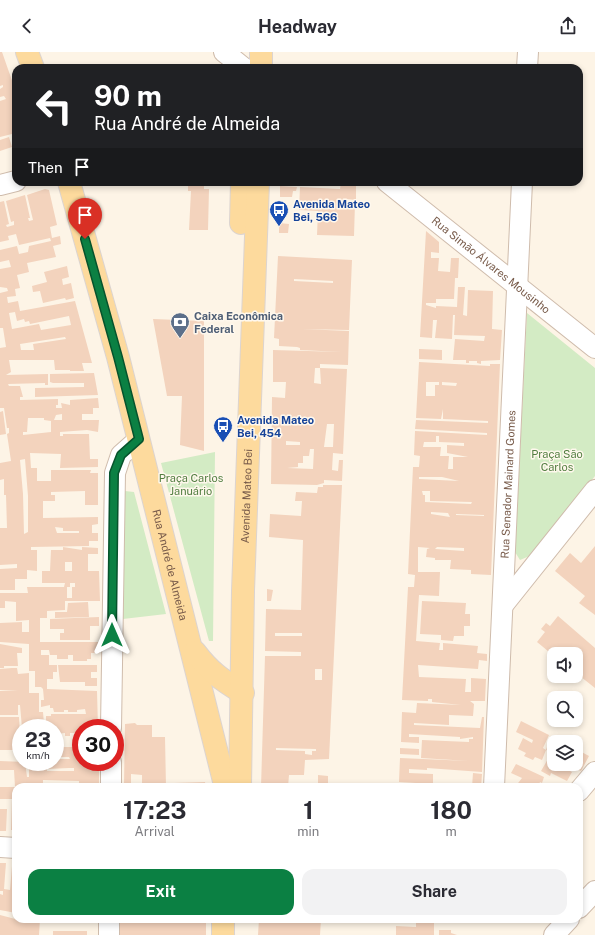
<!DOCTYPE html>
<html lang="en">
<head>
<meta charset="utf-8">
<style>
  :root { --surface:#fff; --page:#f2f2f3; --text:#2b2b33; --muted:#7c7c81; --accent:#0b8043 }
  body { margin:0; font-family:"Public Sans",sans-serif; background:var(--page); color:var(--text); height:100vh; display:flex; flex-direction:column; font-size:15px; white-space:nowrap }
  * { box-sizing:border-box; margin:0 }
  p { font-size:13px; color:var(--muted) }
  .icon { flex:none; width:22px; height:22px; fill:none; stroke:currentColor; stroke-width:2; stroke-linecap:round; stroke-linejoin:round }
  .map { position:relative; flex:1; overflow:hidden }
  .drawer { position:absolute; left:12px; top:731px; width:571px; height:140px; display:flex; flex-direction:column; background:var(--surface); border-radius:12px; box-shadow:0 2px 6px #0003 }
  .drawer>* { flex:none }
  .guide { position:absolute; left:12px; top:12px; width:571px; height:122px; border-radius:12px; box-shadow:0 2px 6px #0003; background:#202124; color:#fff; overflow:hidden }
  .tools { position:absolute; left:547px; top:595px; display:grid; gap:8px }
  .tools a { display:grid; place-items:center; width:36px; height:36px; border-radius:8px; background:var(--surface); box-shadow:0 2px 6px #0003; font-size:20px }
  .speed { position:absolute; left:12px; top:667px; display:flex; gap:8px; font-size:20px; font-weight:700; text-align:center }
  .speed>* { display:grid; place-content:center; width:52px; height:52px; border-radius:50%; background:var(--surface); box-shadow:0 2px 6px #0003; line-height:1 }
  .speed small { font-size:10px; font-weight:400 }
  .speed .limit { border:6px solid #d22; background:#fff; color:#111 }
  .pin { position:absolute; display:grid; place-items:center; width:34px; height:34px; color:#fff; margin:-41px -17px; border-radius:50% 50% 50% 0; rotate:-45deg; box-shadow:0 0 4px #0007 }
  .pin .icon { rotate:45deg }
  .me { position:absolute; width:44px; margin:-22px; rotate:0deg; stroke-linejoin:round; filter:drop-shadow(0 0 3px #0008) }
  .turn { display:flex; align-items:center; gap:14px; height:84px; padding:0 16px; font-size:18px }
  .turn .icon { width:52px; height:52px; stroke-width:2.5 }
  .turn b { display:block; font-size:28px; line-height:34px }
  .then { display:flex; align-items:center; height:38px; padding:0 16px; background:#0003; gap:8px; font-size:15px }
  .eta { display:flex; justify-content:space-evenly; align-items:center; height:68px; text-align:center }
  .eta b { font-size:24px; font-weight:700; line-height:28px }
  .action { display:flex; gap:8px; margin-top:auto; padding:8px 16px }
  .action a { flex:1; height:46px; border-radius:12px; background:var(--accent); color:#fff; font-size:16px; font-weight:700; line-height:46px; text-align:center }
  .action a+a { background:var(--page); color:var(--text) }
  header { display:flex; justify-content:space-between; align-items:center; height:52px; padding:0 16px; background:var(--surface); font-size:18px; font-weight:700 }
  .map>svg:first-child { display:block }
</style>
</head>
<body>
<header><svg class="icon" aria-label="back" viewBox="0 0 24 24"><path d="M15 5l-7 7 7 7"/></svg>Headway<svg class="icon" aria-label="share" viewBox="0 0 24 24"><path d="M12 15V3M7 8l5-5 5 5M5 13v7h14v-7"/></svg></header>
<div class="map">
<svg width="595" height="883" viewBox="0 0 595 883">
  <rect width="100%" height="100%" fill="#fdf4e6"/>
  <path fill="#d3ebc4" d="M527,261L595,316V424L532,503L520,508L515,500Z
    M215,400L213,589H209L161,411Z
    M125,439L134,440L166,562L123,567L122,444Z"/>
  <path fill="#f3d3bd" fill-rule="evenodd" d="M0,0H2L16,40V55L12,57L16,64V81L0,85V49L6,47L4,44L0,45V37L3,35V33L0,34Z
    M9,85L12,95L0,99V88Z
    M188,130H204V137H209L208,178H189L191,139H188Z
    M294,130H335V133Z
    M341,130H356V148L347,147V151H355L354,184L317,183L318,159L299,158L300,135L340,137Z
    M280,134L297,135L296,139H293L292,145H280Z
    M45,137L49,138L57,173L50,175L52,186L60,184L61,192L53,194L56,205L27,211L29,220L17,223L20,236L15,237L16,244L7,245L8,251L18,249L20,259L75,249L92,311H82L84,319H70V318H55L54,308H9L11,320L6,323L48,322V333H45V331L8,332L9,334H20L23,345H20V348L58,347V353H56V356H62L61,351L70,353V348L98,346L99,356H93V362H82V368H99L98,380L87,378L60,380V384H63V382H89L90,407H98V415L60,416L61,402L30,401L31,416H37V429H51V418H91L90,421H98V453H85V439L51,440V443H55V449H43V466L98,465V472L92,473V481H98V489H89V494L31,495V498H37V519L27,518V527H15V538H0V517L17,516V512L0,513V476H7L6,443H4V427L0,428V411L11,409L7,382L9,381V376H7L4,356H0V296L6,295L3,276H0V241L8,239L7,236L0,235V217L11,215L9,208L0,210V198L17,194L19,202L28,200L29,194L51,189L50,186L19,193L16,182L8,184L9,188L0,190V150L4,149L9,172L6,173L7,175L14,173V169L11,170L6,149L25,143L30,166H28L29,169L33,168L27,143ZM15,260L17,269L24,267L25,270L29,269L30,272L69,264L71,273L41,278L39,272L12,277L9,261ZM65,285L66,287L33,292L34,298H21L20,292ZM62,362V368H54L56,363ZM28,366H44V368L51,369V380L23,383V380H27ZM25,407L28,444V480L24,482L23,442L20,408ZM55,475L63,476V479H79V481H57Z
    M279,171L289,172L288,181H279Z
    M426,179L439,190V201L431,200V206H439L438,219L450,220L451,206H459L458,226H455L454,247H436V251H426V253L436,256V254L457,255L458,235H465L463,263L467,264L468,238L493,239L492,277L502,278L500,308L481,309V312L477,311V309H469V311H466V308H453L455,287L484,289L485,284L454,283L455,263H453L452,287L435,286L437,268H433L432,286L420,285Z
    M278,204L352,208L349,278L302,277L349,279L348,313L320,312V316H315L314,331L321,332L320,316L347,317L343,402L333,401L332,418L338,419L339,408H343L342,429L324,428V431L317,433L271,432L272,345L285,346L286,330H273V298L342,300L300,298V296L297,295L279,294V287L274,286ZM294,227L333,229V231L294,229ZM327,372H334L333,395H324ZM286,389L300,390V393H286ZM310,397H314L313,417L287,416L298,415V411H303V404H309Z
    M67,214L69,225L62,227L63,233L71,231L74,246L66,248L65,246L43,251L40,239L33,240L32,234L47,230L44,220Z
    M153,267L204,269V399L180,393L182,344H167Z
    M419,297L442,298V308L419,307Z
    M419,310L490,314V312H500L491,523L471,522V518L450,517L451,508H435V506L426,505L427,497L430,496L418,495V520H440L439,544L419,543L416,589L440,591L439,598H443V591L478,594L477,601L487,602V609L479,608L478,617L418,613L419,625L466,627L465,640H471V626L486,627L485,649H470L474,652L473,664L449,663V673L414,671V673L480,676L482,665H484L482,720L427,716V718L409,717V721L433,722V732L452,733V735H400V731H416L399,730L400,706L469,709L421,706L422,688L469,690V687H473V685L460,687V685L409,682V685H419V691L401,690L402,660L416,661L417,651L461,653L432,650V647H428V649L402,648L408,535H414L415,523L408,522L413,415H419L420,404L414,403L415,379L487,383V381L415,377L416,368L488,371V369L443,367V357L441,367L416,366ZM426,330H439V333H435V344H426ZM442,330L457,331L456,334L442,333ZM436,384H439V390L464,391V394L447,393V401L468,405H453V417H448L449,404H440L441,395H423L424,390H436ZM419,425H442L459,429L419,427ZM422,439H430V449L472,450L471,452L425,450V443H423ZM431,460L448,461L450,465L431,462ZM456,462L484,463V464L456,463ZM437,495L464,496V499L435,497Z
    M94,321L98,343L35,345V336L84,335V331H53L50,330V322Z
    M3,359L6,382L0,383V360Z
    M323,433H342L329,707L305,708L304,723H289L288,735H261L265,604H301V600L265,599L266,557L301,558L303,488L269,485L270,462L301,464L302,449H295L296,440L317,441L318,435H323ZM275,581H302V584H275ZM315,617H322V628H315ZM276,696L316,697V699H312V703L305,702V699L276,698Z
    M595,494V563L579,551L585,544L555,519L570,501L581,511Z
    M63,495L82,498V495L98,496V502H88V519H99L100,549H65V558L47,559V566H40V590H99L100,601H91V607H87V609H73V603H68V607H57V603H50L49,598H41V603H49V613H57V620H53V627H47V637L97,639L98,676H81V681H70V684H65V681L55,682V676H38V672H37V676H22L20,653H18V663H0V639H18L0,638V617L12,616H17L18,622L29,621V641H39V660H43L44,672H46V664H51V662H86L85,657L77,658V660H68V658H64V660H54L53,656H50V653L41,655V648H44L43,637L41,635H35V619H29V592L0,590V571L22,570V580H29V568L16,569V550L5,549V556H0V541H28L27,535H64L65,531H42V519H50L51,498H63ZM65,510H72V519H65ZM70,531H75V535H72V546H67V535H70Z
    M267,537L273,538L271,549H267Z
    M422,549L466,551L465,562H470V574H464V584H454L453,589L441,588V583L420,582Z
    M88,550L89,565L55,566V560H67L68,551Z
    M558,564L595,596V636L576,621V602H554V604L537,590L545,580L541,577L546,571L550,574Z
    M99,565V574H90V588H60V581H64V577H50V567Z
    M0,592L22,596V601H17L18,614H4V616H0Z
    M58,613H97V620H91V626H97V634H85V630H60Z
    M0,665H19L21,698H0Z
    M521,669L549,683L543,696L546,698L542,708L535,705L533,708L524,704L526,701L518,697L523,686L532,691L533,688L516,680Z
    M135,671L137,673H152V685H165L166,735H142V723L131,722V733H124L125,672Z
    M551,684L563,690H554V701L546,698Z
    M55,695H81V710H99V731H89L88,735H64L72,733V731H79V729L43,728V731H30V735H16V778H11L12,747H0V735H15L14,718H0V709L25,710L27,725H29V710H55V707H70L69,705H55ZM69,716H74V719H47V717Z
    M400,696L419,697V703L400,702Z
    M576,697L589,704L581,719L566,712H576Z
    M554,705V712H563L562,715L572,720L567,729L551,721L550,724L541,719L548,707L552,709Z
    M516,712L544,725L542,731L540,730L538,735H515L522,726L511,721Z
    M473,721L482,722L481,735H472Z
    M318,723L328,724V735H318Z
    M205,730L206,735H173L174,731Z
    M0,757H7L6,779H0Z
    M0,811H6L4,837L10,838L12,814H16V861L0,858V842L3,843V839H0Z
    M0,863L19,868L40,867L39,883H0Z
    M119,867H206V883H119Z
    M259,867H321L320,883H258Z
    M416,867H434V883H396V874L416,875Z
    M439,878H451V881L457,883H439Z
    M53,879H87V883H53Z"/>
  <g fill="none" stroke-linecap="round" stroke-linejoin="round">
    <defs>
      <g id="minor">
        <path d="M224,0L244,16"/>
        <path d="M527,16L528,0"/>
        <path id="s1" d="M387,130L595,296"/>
        <path d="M0,133L16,129"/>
        <path d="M504,552L595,438"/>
        <path d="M111,676L115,421L121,403L139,387"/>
        <path d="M111,735V710"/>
        <path id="s2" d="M494,735L522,130"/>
        <path d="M579,739L595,720"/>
        <path d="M0,795L16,796"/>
        <path d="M579,856L595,839"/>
        <path d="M109,883V867"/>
        <path d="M554,883L569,867"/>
      </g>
      <g id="major">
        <path d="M27,0L33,16"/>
        <path d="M261,16V0"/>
        <path id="s3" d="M69,130L118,305L225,733"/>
        <path d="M241,171L242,130"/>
        <path d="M195,600C210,620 222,628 243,641"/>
        <path id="s4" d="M240,735L243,539L258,130"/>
        <path d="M223,883V867"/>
      </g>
    </defs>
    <use href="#minor" stroke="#cfbcac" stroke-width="22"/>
    <use href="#major" stroke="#dcd4d0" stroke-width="24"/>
    <use href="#minor" stroke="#fff" stroke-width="20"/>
    <use href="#major" stroke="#fdda9d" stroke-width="22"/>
  </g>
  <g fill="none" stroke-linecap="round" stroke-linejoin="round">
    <defs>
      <path id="route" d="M85,187L118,305L139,387L121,403L114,421L112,583"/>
    </defs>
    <use href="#route" stroke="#07532c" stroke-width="10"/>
    <use href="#route" stroke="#0b8043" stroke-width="7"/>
  </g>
  <defs>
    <symbol id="bus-pin" viewBox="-11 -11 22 30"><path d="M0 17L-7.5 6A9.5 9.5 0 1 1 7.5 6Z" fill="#1a4fb4" stroke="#fff8ed"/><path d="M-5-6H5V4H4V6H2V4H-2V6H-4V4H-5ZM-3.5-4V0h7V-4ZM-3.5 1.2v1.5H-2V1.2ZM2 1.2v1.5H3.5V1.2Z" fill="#fff"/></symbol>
    <symbol id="bank-pin" viewBox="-11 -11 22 30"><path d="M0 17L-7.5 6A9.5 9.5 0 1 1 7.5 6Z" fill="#5c6f8a" stroke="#fff8ed"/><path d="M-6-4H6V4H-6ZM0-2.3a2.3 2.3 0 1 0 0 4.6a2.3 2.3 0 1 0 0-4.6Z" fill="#fff"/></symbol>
  </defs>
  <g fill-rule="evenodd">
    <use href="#bus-pin" x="268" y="147" width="22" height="30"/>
    <use href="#bank-pin" x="169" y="259" width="22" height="30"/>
    <use href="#bus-pin" x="212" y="363" width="22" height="30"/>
  </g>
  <g text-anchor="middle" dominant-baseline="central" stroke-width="3" stroke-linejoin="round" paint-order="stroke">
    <g font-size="11" font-weight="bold" fill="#164399" stroke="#fff8ed" text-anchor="start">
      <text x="293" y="152">Avenida Mateo<tspan x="293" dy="13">Bei, 566</tspan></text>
      <text x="237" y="368">Avenida Mateo<tspan x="237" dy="13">Bei, 454</tspan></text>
    </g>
    <g font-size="11" fill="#785b4a" stroke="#fff8ed">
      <text stroke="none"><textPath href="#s1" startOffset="133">Rua Simão Álvares Mousinho</textPath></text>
      <text stroke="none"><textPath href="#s2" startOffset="303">Rua Senador Mainard Gomes</textPath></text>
      <text stroke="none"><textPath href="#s4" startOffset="291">Avenida Mateo Bei</textPath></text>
      <text stroke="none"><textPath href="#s3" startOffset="396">Rua André de Almeida</textPath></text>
    </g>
    <g font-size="11" font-weight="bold" fill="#4e5e75" stroke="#fff8ed" text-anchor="start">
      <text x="194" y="264">Caixa Econômica<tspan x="194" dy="13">Federal</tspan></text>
    </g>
    <g font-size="11" fill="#527e41" stroke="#fff8ed">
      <text x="557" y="402">Praça São<tspan x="557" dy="13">Carlos</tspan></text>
      <text x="191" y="426">Praça Carlos<tspan x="191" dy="13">Januário</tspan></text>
    </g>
  </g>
</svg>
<div class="tools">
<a><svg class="icon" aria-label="sound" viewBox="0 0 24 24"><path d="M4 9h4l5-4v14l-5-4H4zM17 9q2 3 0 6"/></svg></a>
<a><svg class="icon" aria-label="search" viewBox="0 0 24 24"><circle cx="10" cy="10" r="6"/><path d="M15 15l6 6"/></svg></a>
<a><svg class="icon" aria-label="layers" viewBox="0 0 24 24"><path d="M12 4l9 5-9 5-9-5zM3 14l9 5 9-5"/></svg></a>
</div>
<div class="speed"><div>23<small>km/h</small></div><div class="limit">30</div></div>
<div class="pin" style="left:85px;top:187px;background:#d93025"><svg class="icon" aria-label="arrive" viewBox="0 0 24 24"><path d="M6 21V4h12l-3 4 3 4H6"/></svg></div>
<svg class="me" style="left:112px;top:583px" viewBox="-20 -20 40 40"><path d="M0-17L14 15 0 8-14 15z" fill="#0b8043" stroke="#fff" stroke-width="4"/></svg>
<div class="guide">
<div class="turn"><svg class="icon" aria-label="left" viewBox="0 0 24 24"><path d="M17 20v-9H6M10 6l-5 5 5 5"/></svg><div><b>90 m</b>Rua André de Almeida</div></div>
<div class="then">Then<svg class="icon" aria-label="arrive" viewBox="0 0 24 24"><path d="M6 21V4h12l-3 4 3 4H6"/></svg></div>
</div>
<section class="drawer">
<div class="eta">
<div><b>17:23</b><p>Arrival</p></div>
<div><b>1</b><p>min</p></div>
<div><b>180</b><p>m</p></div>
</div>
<div class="action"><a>Exit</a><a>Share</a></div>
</section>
</div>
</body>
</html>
